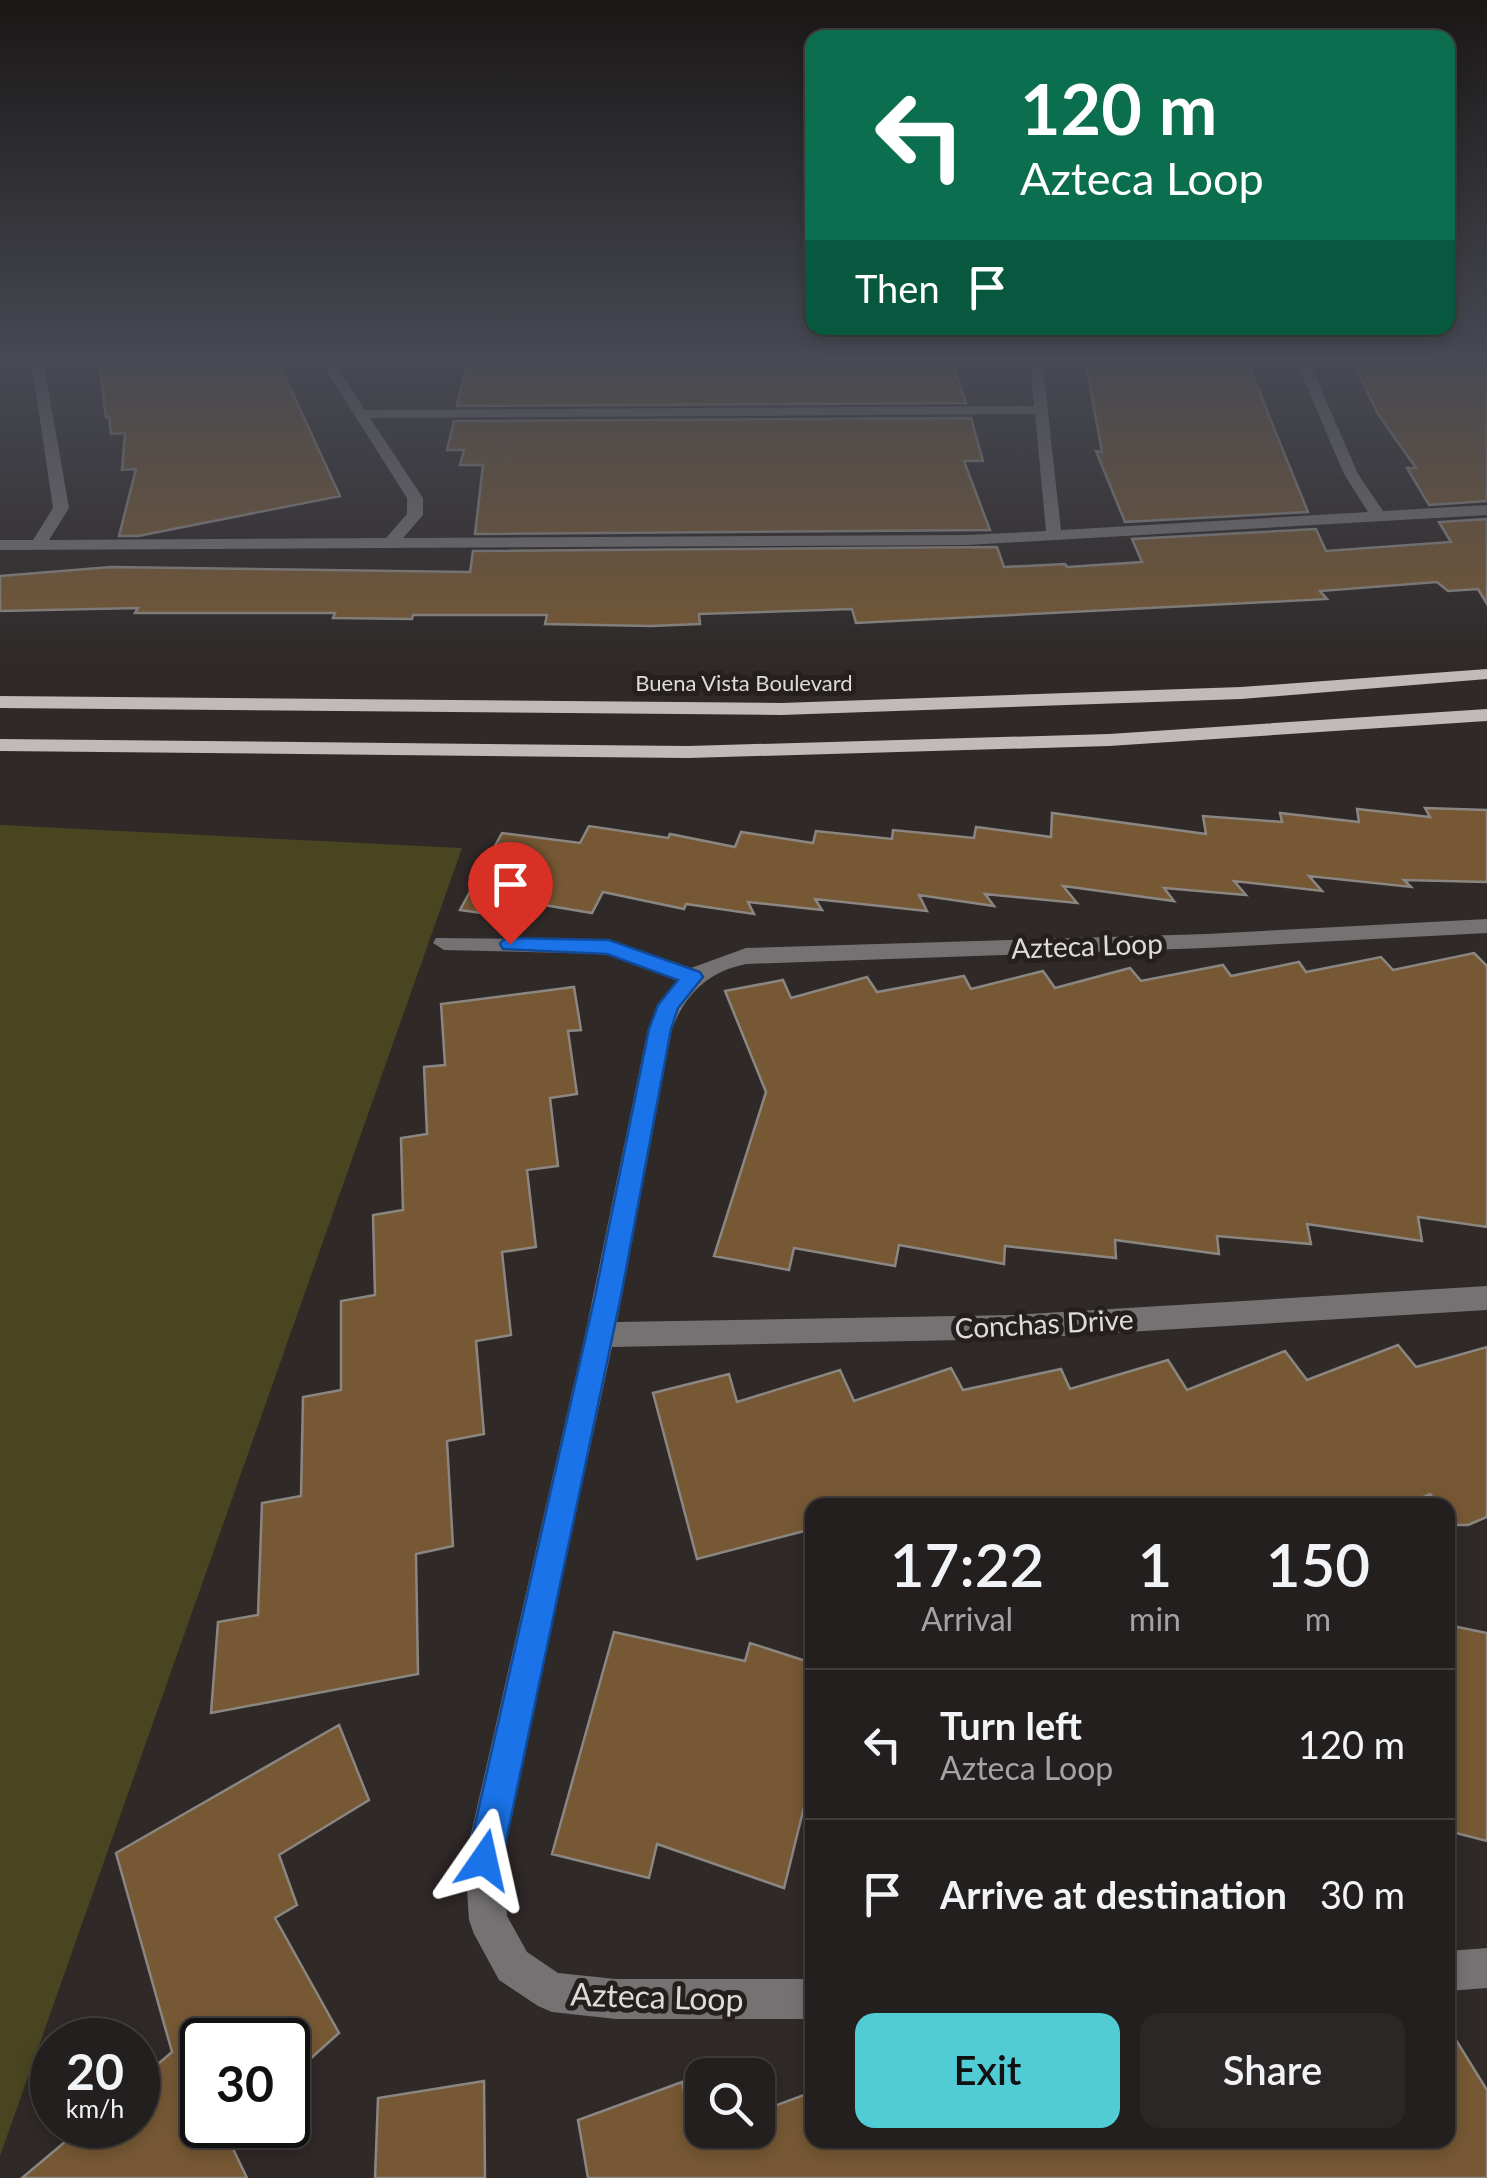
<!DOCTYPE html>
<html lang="en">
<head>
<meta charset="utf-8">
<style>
  :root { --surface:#231f1e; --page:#2b2727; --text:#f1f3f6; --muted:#a3a2a4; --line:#403d3c; --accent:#51ccd4 }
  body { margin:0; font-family:Lato,sans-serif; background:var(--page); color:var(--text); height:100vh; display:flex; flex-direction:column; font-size:38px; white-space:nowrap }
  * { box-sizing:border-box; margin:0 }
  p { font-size:32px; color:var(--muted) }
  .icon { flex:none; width:55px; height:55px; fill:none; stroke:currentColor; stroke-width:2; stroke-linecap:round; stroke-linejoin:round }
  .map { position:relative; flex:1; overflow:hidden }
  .drawer { position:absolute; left:805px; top:1498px; width:650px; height:650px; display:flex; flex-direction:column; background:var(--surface); border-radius:20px; box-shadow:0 5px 15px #0003,0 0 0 2px var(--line) }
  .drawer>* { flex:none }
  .guide { position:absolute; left:805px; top:30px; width:650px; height:305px; border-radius:20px; box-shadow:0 5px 15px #0003,0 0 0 2px var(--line); background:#0b6e4f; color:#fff; overflow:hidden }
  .buttons { position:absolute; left:685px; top:2058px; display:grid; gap:20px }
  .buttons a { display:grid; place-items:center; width:90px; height:90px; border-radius:20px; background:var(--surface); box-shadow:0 5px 15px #0003,0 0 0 2px var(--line); font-size:50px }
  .speed { position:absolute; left:30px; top:2018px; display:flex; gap:20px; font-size:50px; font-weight:700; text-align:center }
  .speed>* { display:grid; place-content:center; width:130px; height:130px; border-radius:50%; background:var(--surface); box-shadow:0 5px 15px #0003,0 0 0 2px var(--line); line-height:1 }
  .speed small { font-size:25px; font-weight:400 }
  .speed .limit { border:5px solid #111; border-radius:15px; background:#fff; color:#111 }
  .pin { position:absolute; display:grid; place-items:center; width:85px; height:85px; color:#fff; margin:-102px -42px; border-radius:50% 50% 50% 0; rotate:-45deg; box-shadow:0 0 10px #0007 }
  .pin .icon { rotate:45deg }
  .me { position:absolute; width:110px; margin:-55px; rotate:11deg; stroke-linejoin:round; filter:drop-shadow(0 0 8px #0008) }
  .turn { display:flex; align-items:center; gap:35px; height:210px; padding:0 50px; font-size:45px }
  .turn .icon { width:130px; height:130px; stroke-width:2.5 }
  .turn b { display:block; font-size:70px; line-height:85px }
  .then { display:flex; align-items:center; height:95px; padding:0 50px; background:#0003; gap:20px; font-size:38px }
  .eta { display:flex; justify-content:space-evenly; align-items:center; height:170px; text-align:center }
  .eta b { font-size:60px; font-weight:600; line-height:70px }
  .button { display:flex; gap:20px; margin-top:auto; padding:20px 50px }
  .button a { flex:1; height:115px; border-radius:20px; background:var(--accent); color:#111; font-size:40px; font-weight:600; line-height:115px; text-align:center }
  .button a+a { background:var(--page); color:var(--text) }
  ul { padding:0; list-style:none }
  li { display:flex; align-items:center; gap:30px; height:150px; padding:0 50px; border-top:2px solid var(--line) }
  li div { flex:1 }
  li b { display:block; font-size:38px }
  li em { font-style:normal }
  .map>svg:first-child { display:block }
</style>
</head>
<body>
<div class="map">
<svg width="1487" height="2178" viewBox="0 0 1487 2178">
  <rect width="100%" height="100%" fill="#2f2928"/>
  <path fill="#494520" d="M0,825L462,848L0,2156Z"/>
  <path fill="#765834" stroke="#8a8681" stroke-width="2.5" d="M107,359H277L340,496L138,536H119L136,469L122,470L125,433L111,434L109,417H106L100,368L107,367Z
    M951,359L966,403L457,406L467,364Z
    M1085,359H1246L1308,512L1125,522L1096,451L1102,452Z
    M1352,359H1487V501L1429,505L1407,468H1416L1378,414Z
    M971,418L983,461H964L990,530L475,534L483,465H460L464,450H447L454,421Z
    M1487,519V604L1478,589L1448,591L1437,582L1320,591L1327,599L856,623L852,609L699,614L700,624L651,626L545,624L547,615H413L412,619L333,618L335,613H135L138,608L0,611V576L111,567L470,572L473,551L997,547L1004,567L1065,564L1067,567L1142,562L1132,539L1316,529L1326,551L1451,542L1439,522Z
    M1425,808L1487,810V882L1404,880L1411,887L1309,876L1322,891L1234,881L1246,895L1164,888L1174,901L1063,886L1077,903L985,894L994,906L919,895L927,911L815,899L822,910L748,902L754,914L686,904L684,909L603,892L592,913L526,902L518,918L460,910L502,833L580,843L589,826L668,838L670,834L735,847L741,832L813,843L816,831L892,839L893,830L974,838L976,827L1051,837L1052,813L1206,834L1203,816L1282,822L1280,813L1359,822L1357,809L1430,817Z
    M1474,953L1487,966V1227L1418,1217L1422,1241L1307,1224L1311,1244L1217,1236L1219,1254L1115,1240L1116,1258L1005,1246L1004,1264L899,1245L895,1266L794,1248L789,1270L714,1256L766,1092L725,991L783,980L791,998L867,977L877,992L964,976L971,989L1043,971L1055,988L1130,968L1141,981L1223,965L1231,976L1299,962L1306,972L1381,957L1393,970Z
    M574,987L581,1030L568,1031L577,1094L550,1098L558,1166L527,1170L536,1247L502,1252L511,1335L476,1341L484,1434L447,1441L453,1546L416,1554L418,1674L211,1713L218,1622L258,1615L262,1503L301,1496L303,1397L341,1390V1301L375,1295L373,1215L403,1210L401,1138L427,1134L424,1067L445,1065L441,1004Z
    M1398,1345L1416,1367L1487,1347V1517L1468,1525H1455L1448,1516V1505H1439L1430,1494L1405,1505H812V1529L697,1559L653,1393L729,1374L737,1402L840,1370L854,1401L951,1368L963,1390L1061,1369L1070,1389L1168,1360L1187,1390L1285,1351L1307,1380Z
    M1448,1625L1487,1633V1841L1448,1831Z
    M614,1632L745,1661L750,1643L812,1663V1775L784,1888L657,1844L649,1878L552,1854Z
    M339,1725L369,1800L279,1855L297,1905L275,1918L339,2033L288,2079V2040H202V2125H236L226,2134L247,2178H22L85,2125H138V2081L172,2052L116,1853Z
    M1448,2027L1487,2090V2178H588L578,2120L682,2082L694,2135L707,2130H758V2112L812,2092V2140H1448Z
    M484,2081L485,2178H375L378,2098Z"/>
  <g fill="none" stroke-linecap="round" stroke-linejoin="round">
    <path fill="#757273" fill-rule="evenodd" d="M31,359H43L69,508L49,540L386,538L407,514V498L319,359H332L365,410L1034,406L1030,359H1042L1061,530L1368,512L1344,474L1295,359H1308L1358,474L1383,511L1487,505V515L967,545L0,550V540H33L53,508ZM1035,414L1046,531L967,535L403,538L423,515V498L370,418Z
      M1487,919V933L1206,948L746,964C708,972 686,993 672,1029L617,1322L1012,1315L1487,1286V1310L1012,1339L612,1347L514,1797L503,1860L507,1916L527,1952L558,1973L616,1979H812V2019H616L552,2012L538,2006L499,1980L474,1934L469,1920L465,1860L585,1335L648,1029L677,980L607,954L444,950L433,943L436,938L609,940L691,968L746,948L1206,934Z
      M1487,1948V1988L1448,1991V1951Z"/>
    <path fill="#c0babb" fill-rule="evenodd" d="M1487,669V679L1241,699L781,715L0,708V696L781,703L1241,687Z
      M1487,709V721L1109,746L688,758L0,751V739L688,746L1109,734Z"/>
  </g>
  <linearGradient id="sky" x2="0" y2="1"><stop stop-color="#1a1716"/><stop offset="0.54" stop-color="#474953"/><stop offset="1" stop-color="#474953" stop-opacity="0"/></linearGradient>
  <rect width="1487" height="664" fill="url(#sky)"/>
  <path fill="#1a73e8" stroke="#114b97" stroke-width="2.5" d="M510,938L609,940L700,972L703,977L678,1008L671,1029L621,1296L502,1860L497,1872L484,1878L472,1872L467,1860L595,1296L649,1029L658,1005L678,980L607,954L503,949L500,944L503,940Z"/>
  <g text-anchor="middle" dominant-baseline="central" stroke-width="10" stroke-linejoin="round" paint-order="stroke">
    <g font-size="22" fill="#dfdbda" stroke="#25201e">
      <text x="744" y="682">Buena Vista Boulevard</text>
    </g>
    <g font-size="28" fill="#dfdbda" stroke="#25201e">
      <text transform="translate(1087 945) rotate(-2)">Azteca Loop</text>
      <text transform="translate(1044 1323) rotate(-3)">Conchas Drive</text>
    </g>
    <g font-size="32" fill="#dfdbda" stroke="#25201e">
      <text transform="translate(657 1996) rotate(2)">Azteca Loop</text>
    </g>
  </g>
</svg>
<div class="buttons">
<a><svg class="icon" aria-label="search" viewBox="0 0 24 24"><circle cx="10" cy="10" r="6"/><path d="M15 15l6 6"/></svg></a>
</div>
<div class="speed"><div>20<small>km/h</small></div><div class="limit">30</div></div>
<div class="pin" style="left:510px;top:944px;background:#d93025"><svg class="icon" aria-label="arrive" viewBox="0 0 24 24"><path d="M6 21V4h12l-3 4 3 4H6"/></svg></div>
<svg class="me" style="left:484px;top:1860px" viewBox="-20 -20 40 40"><path d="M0-17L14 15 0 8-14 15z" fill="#1a73e8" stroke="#fff" stroke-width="4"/></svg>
<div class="guide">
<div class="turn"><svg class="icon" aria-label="left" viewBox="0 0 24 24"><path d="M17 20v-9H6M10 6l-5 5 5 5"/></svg><div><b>120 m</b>Azteca Loop</div></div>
<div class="then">Then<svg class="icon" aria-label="arrive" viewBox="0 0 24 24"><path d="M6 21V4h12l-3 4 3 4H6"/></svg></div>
</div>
<section class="drawer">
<div class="eta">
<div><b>17:22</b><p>Arrival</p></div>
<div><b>1</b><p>min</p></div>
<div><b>150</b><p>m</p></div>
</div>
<ul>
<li><svg class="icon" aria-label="left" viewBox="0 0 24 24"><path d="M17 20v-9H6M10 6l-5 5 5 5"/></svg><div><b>Turn left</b><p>Azteca Loop</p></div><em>120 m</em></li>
<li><svg class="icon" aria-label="arrive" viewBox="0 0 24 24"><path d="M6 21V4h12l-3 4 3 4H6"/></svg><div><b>Arrive at destination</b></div><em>30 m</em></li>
</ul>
<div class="button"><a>Exit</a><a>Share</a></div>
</section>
</div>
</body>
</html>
